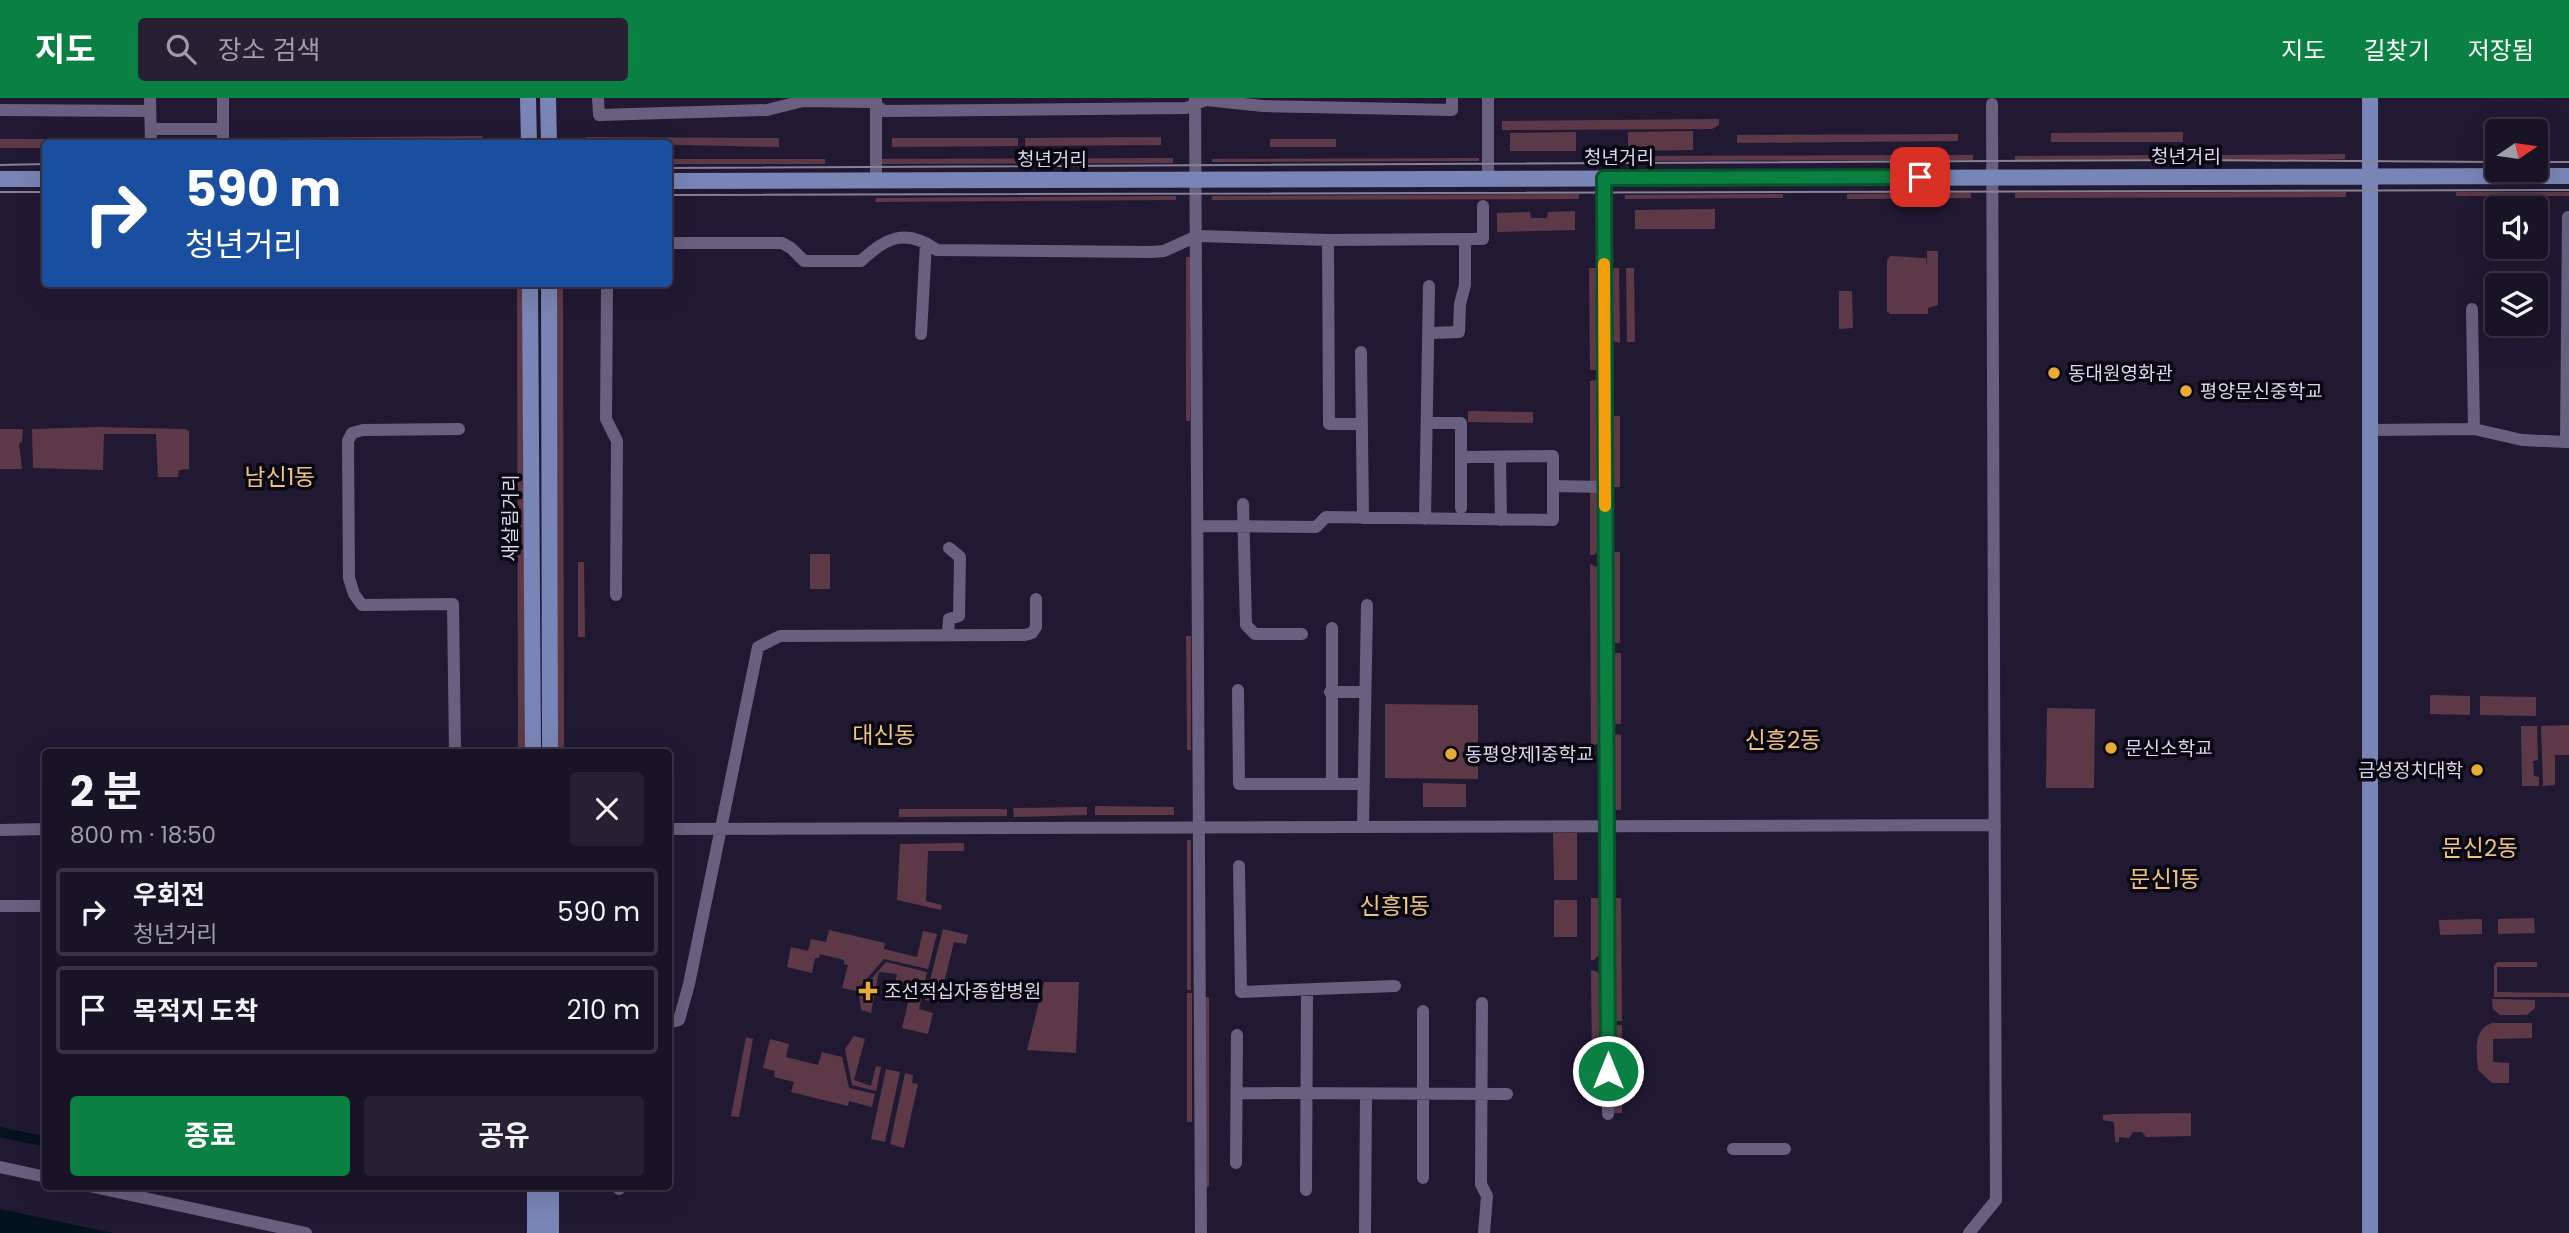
<!DOCTYPE html>
<html lang="ko">
<head>
<meta charset="utf-8">
<style>
  :root { --surface:#191326; --page:#262032; --text:#f1f3f6; --muted:#9f9ea7; --line:#373243; --accent:#0b8043 }
  body { margin:0; font-family:Poppins,"Noto Sans KR",sans-serif; background:var(--page); color:var(--text); height:100vh; display:flex; flex-direction:column; font-size:26px; white-space:nowrap }
  * { box-sizing:border-box; margin:0 }
  p { font-size:23px; color:var(--muted) }
  .icon { flex:none; width:38px; height:38px; fill:none; stroke:currentColor; stroke-width:2; stroke-linecap:round; stroke-linejoin:round }
  .map { position:relative; flex:1; overflow:hidden }
  .sheet { position:absolute; left:42px; top:651px; width:630px; height:441px; display:flex; flex-direction:column; background:var(--surface); border-radius:7px; box-shadow:0 7px 28px #0002,0 0 0 2px var(--line) }
  .sheet>* { flex:none }
  .banner { position:absolute; left:42px; top:42px; width:630px; height:147px; border-radius:7px; box-shadow:0 7px 28px #0002,0 0 0 2px var(--line); background:#1a4fa0; color:#fff; overflow:hidden }
  .needle { width:46px; rotate:77deg }
  .buttons { position:absolute; left:2485px; top:21px; display:grid; gap:14px }
  .buttons a { display:grid; place-items:center; width:63px; height:63px; border-radius:7px; background:var(--surface); box-shadow:0 7px 28px #0002,0 0 0 2px var(--line); font-size:35px }
  .pin { position:absolute; display:grid; place-items:center; width:60px; height:60px; color:#fff; margin:-30px; border-radius:14px; box-shadow:0 4px 10px #0006 }
  .me { position:absolute; width:77px; margin:-38px; rotate:0deg; stroke-linejoin:round; filter:drop-shadow(0 0 5px #0008) }
  .turn { display:flex; align-items:center; gap:24px; height:147px; padding:0 28px; font-size:32px }
  .turn .icon { width:91px; height:91px; stroke-width:2.5 }
  .turn b { display:block; font-size:49px; line-height:60px }
  .round { display:grid; place-items:center; flex:none; width:74px; height:74px; border-radius:7px; background:var(--page) }
  .summary { display:flex; align-items:center; justify-content:space-between; height:119px; padding:0 28px }
  h1 { font-size:42px; font-weight:700; line-height:52px }
  .button { display:flex; gap:14px; margin-top:auto; padding:14px 28px }
  .button a { flex:1; height:80px; border-radius:7px; background:var(--accent); color:#fff; font-size:28px; font-weight:700; line-height:80px; text-align:center }
  .button a+a { background:var(--page); color:var(--text) }
  ul { padding:0; list-style:none }
  li { display:flex; align-items:center; gap:21px; height:88px; margin:0 14px 10px; padding:0 14px; border:4px solid var(--line); border-radius:7px }
  li div { flex:1 }
  li b { display:block; font-size:26px }
  li em { font-style:normal }
  header { display:flex; align-items:center; gap:42px; box-sizing:border-box; height:98px; padding:0 35px; background:var(--accent); color:#fff }
  header strong { font-size:33px }
  nav { display:flex; gap:38px; margin-inline-start:auto; font-size:24px }
  .search { width:490px; height:63px; background:var(--page); display:flex; align-items:center; gap:18px; box-sizing:border-box; padding:0 24px; border-radius:7px; color:var(--muted); font-size:26px }
  .map>svg:first-child { display:block }
</style>
</head>
<body>
<header>
<strong>지도</strong>
<div class="search"><svg class="icon" aria-label="search" viewBox="0 0 24 24"><circle cx="10" cy="10" r="6"/><path d="M15 15l6 6"/></svg>장소 검색</div>
<nav><a>지도</a><a>길찾기</a><a>저장됨</a></nav>
</header>
<div class="map">
<svg width="2569" height="1135" viewBox="0 0 2569 1135">
  <rect width="100%" height="100%" fill="#211932"/>
  <path fill="#5d3948" d="M1719,21V27L1712,31L1502,32V23Z
    M1693,33V52L1628,53V34Z
    M1576,34V53H1510V35Z
    M2183,34V44H2051V35Z
    M1958,36V43L1737,45V37Z
    M483,38L479,46L250,45V40Z
    M585,39L779,40V49L592,45Z
    M1161,39V47L1025,48V40Z
    M892,40H1018V48L892,49Z
    M0,41H135V45L46,46L45,50H0Z
    M1270,41H1336V49H1270Z
    M2345,56V61L2220,62V57Z
    M1973,57V62L1625,63V58Z
    M2168,57V61L2015,62V58Z
    M1173,60V65L877,66V61Z
    M1479,60V63L1212,64V61Z
    M669,61H825V66H669Z
    M2346,94V99L2015,100V95Z
    M2456,94H2569V98H2456Z
    M1971,95V100L1847,101V96Z
    M1579,96V101L1212,102V98Z
    M1783,96V100L1625,101V97Z
    M1176,98V102L875,104L876,100Z
    M1715,111V131H1635V112Z
    M1575,113V132L1497,134V115L1530,114L1531,120H1547L1548,114Z
    M1927,153H1938V207L1928,210V216H1890L1887,213V162L1890,158L1926,160L1927,168Z
    M1186,159H1190V323H1186Z
    M1589,170H1598V269L1596,272H1590Z
    M1612,170H1619L1620,245L1612,243Z
    M1626,170H1634L1635,244H1627Z
    M517,186H525L526,654H518Z
    M557,186H563L564,654H558Z
    M1839,193H1852L1853,230L1839,231Z
    M1596,282L1599,385H1590V283Z
    M1468,313L1533,314V325L1468,324Z
    M1612,318H1620V389H1612Z
    M98,329L185,331L189,333V371L179,372L178,379H158L156,336H104L103,372L33,370L32,331Z
    M0,331H23L22,344L19,345L22,371H0Z
    M1590,393H1599V452L1594,457H1590Z
    M1612,454H1620V545H1613Z
    M810,456H830V491H810Z
    M578,464H584L585,539H578Z
    M1590,466L1599,470V645L1591,649Z
    M1186,538H1191V652H1187Z
    M1613,555H1621V626H1613Z
    M2430,597L2470,598V617L2430,616Z
    M2480,598L2536,599V618L2480,617Z
    M1385,606L1478,607V681L1385,680Z
    M2047,610L2095,611L2094,690H2046Z
    M2569,627V657H2555V687L2543,688L2541,628Z
    M2521,628H2537L2538,662L2533,663L2534,678L2539,679V688H2522Z
    M1613,636L1621,637V712H1613Z
    M1423,685L1466,686V709H1423Z
    M1095,708L1174,709V717H1095Z
    M1087,709V717L1014,719L1013,710Z
    M899,711H1007V718L899,719Z
    M1553,735H1577V782H1554Z
    M1187,742H1191V892H1187Z
    M964,745V753H928L926,803L942,807L941,812L897,802L900,746Z
    M1591,800H1600V856L1594,862H1591Z
    M1613,800H1621L1622,923H1614Z
    M1554,802H1577V839H1554Z
    M2534,820L2535,835L2498,836V821Z
    M2482,821V836L2440,837L2439,822Z
    M943,831L968,837L966,846L954,844L939,905L925,902Z
    M829,832L885,845L884,851L917,859L923,833L937,836L928,871L884,861L856,893L842,890L848,867L844,866V862L820,856L819,860H815L812,875L787,869L791,849L808,853L811,841L826,844Z
    M886,864L927,874L919,911L933,915L928,936L902,930L909,901L893,896L897,876L879,874L871,915L861,912L859,895Z
    M2497,864H2537V869H2497V894L2569,895V899H2494V868Z
    M1591,872L1598,874L1600,880V967L1592,970Z
    M1044,884H1079L1076,955L1027,952Z
    M1187,895H1192V1024H1187Z
    M1205,899H1209V1089H1206Z
    M2492,901L2535,902V910L2527,917H2500L2493,911Z
    M2492,925H2532V940L2493,941V964L2509,965V985H2492L2478,972C2477,955 2472,932 2492,925Z
    M1614,927H1622V1015H1614Z
    M854,938L865,941L854,982L871,988L876,968L881,969L876,993L852,987L845,951Z
    M746,939L753,941L739,1019L731,1018Z
    M770,941L789,946L786,959L818,967L822,954L842,959L849,990L875,996L872,1009L849,1003L848,1008L791,994L794,984L774,979L775,973L763,970Z
    M886,971L900,974L885,1044L871,1041Z
    M905,975L913,977L912,985L918,986L904,1050L890,1046Z
    M2191,1015V1038L2146,1039L2142,1034H2133L2129,1040L2119,1039V1044H2115L2114,1024L2103,1022V1017L2114,1016Z"/>
  <path fill="#03121d" d="M0,1111L113,1135H0Z"/>
  <g fill="none" stroke-linecap="round" stroke-linejoin="round">
    <path stroke="#03121d" stroke-width="10" d="M0,1034L46,1044"/>
    <path stroke="#68607e" stroke-width="12" d="M150,0L151,46
      M598,0L599,17L767,12L803,3L871,4L884,13L1186,10L1206,2L1263,8L1452,12V0
      M1195,0L1201,1135
      M1488,0V81
      M0,12L150,13
      M151,31H223
      M223,46V0
      M1604,80L1608,1016
      M876,82V2
      M2568,119L2566,344H2569
      M1328,142L1465,141
      M668,145H782L791,150L804,163H861C886,139 906,130 937,152L1151,154L1164,153L1197,138L1328,142L1329,326H1362
      M607,186L606,321L617,343L616,497
      M2472,211L2474,331
      M1431,235L1459,234L1460,206L1465,187V141H1483V108
      M921,236L926,145
      M1361,254L1363,420
      M1429,325H1461V410
      M2369,332L2474,331L2522,342L2566,344
      M1462,359L1553,358V388
      M1500,359L1501,422
      M1243,406L1246,527L1255,536H1302
      M1425,421L1429,188
      M1199,428L1316,429L1326,419L1553,422V388L1605,389
      M948,536L949,521L959,518L960,459L949,450
      M1238,592L1239,686H1363
      M1330,594H1364
      M455,654L453,506L362,507L354,496L349,480L348,343L352,335L363,332L459,331
      M1332,686V530
      M1363,728L1367,507
      M668,731L1995,727
      M0,732L46,731
      M1239,768L1241,894L1395,888
      M0,808H46
      M1482,905L1481,1086L1487,1098L1484,1135
      M1423,913V1080
      M668,925L679,922L689,886L758,549L780,538L1025,537L1032,535L1036,529V501
      M1237,995L1507,996
      M1733,1051H1785
      M1236,1065L1237,937
      M0,1069L46,1079
      M89,1088L306,1135
      M619,1091V1088
      M1306,1092L1307,892
      M1365,1135L1366,996
      M1969,1135L1996,1102L1992,6"/>
    <path stroke="#7985b6" stroke-width="16" d="M528,0L529,46
      M548,0L549,46
      M0,81H46
      M668,83L2569,78
      M530,186L533,654
      M549,186L550,654
      M535,1088V1135
      M551,1088V1135
      M2370,1135V0"/>
    <path stroke="#868196" stroke-width="2" d="M2536,64H2569
      M0,67L46,66
      M668,70L2191,62L2497,64
      M0,94H46
      M668,97L2569,92"/>
  </g>
  <g fill="none" stroke-linecap="round" stroke-linejoin="round">
    <defs>
      <path id="route" d="M1608,973L1604,80L1920,79"/>
    </defs>
    <use href="#route" stroke="#07532c" stroke-width="18"/>
    <use href="#route" stroke="#0b8043" stroke-width="12"/>
    <path stroke="#f59e0b" stroke-width="12" d="M1604,166L1605,408"/>
  </g>
  <g fill="#e9ab38" stroke="#090711" stroke-width="2.5">
    <circle cx="2054" cy="275" r="7"/>
    <circle cx="2186" cy="293" r="7"/>
    <circle cx="2111" cy="650" r="7"/>
    <circle cx="1451" cy="656" r="7"/>
    <circle cx="2477" cy="672" r="7"/>
    <path d="M864.5 882.5h7v7h7v7h-7v7h-7v-7h-7v-7h7z"/>
  </g>
  <g text-anchor="middle" dominant-baseline="central" stroke-width="7" stroke-linejoin="round" paint-order="stroke">
    <g font-size="19" fill="#dbd7e9" stroke="#090711">
      <text x="2186" y="58">청년거리</text>
      <text x="1619" y="59">청년거리</text>
      <text x="1052" y="61">청년거리</text>
      <text transform="translate(510 420) rotate(-90)">새살림거리</text>
    </g>
    <g font-size="19" fill="#dbd7e9" stroke="#090711" text-anchor="start">
      <text x="2068" y="275">동대원영화관</text>
      <text x="2200" y="293">평양문신중학교</text>
      <text x="2125" y="650">문신소학교</text>
      <text x="1465" y="656">동평양제1중학교</text>
      <text x="2463" y="672" text-anchor="end">금성정치대학</text>
      <text x="884" y="893">조선적십자종합병원</text>
    </g>
    <g font-size="23" fill="#eec37e" stroke="#090711">
      <text x="280" y="379">남신1동</text>
      <text x="884" y="637">대신동</text>
      <text x="1783" y="642">신흥2동</text>
      <text x="2480" y="750">문신2동</text>
      <text x="2165" y="781">문신1동</text>
      <text x="1395" y="808">신흥1동</text>
    </g>
  </g>
</svg>
<div class="buttons">
<a><svg class="needle" viewBox="-14 -14 28 28"><path d="M0-13l5 13h-10z" fill="#e53935"/><path d="M0 13l5-13h-10z" fill="#9f9ea7"/></svg></a>
<a><svg class="icon" aria-label="sound" viewBox="0 0 24 24"><path d="M4 9h4l5-4v14l-5-4H4zM17 9q2 3 0 6"/></svg></a>
<a><svg class="icon" aria-label="layers" viewBox="0 0 24 24"><path d="M12 4l9 5-9 5-9-5zM3 14l9 5 9-5"/></svg></a>
</div>
<div class="pin" style="left:1920px;top:79px;background:#d93025"><svg class="icon" aria-label="arrive" viewBox="0 0 24 24"><path d="M6 21V4h12l-3 4 3 4H6"/></svg></div>
<svg class="me" style="left:1608px;top:973px" viewBox="-20 -20 40 40"><circle r="17" fill="#0b8043" stroke="#fff" stroke-width="3"/><path d="M0-11L8 9 0 5-8 9z" fill="#fff"/></svg>
<div class="banner">
<div class="turn"><svg class="icon" aria-label="right" viewBox="0 0 24 24"><path d="M7 20v-9h11M14 6l5 5-5 5"/></svg><div><b>590 m</b>청년거리</div></div>
</div>
<section class="sheet">
<div class="summary"><div><h1>2 분</h1><p>800 m · 18:50</p></div><a class="round"><svg class="icon" aria-label="close" viewBox="0 0 24 24"><path d="M6 6l12 12M18 6L6 18"/></svg></a></div>
<ul>
<li><svg class="icon" aria-label="right" viewBox="0 0 24 24"><path d="M7 20v-9h11M14 6l5 5-5 5"/></svg><div><b>우회전</b><p>청년거리</p></div><em>590 m</em></li>
<li><svg class="icon" aria-label="arrive" viewBox="0 0 24 24"><path d="M6 21V4h12l-3 4 3 4H6"/></svg><div><b>목적지 도착</b></div><em>210 m</em></li>
</ul>
<div class="button"><a>종료</a><a>공유</a></div>
</section>
</div>
</body>
</html>
